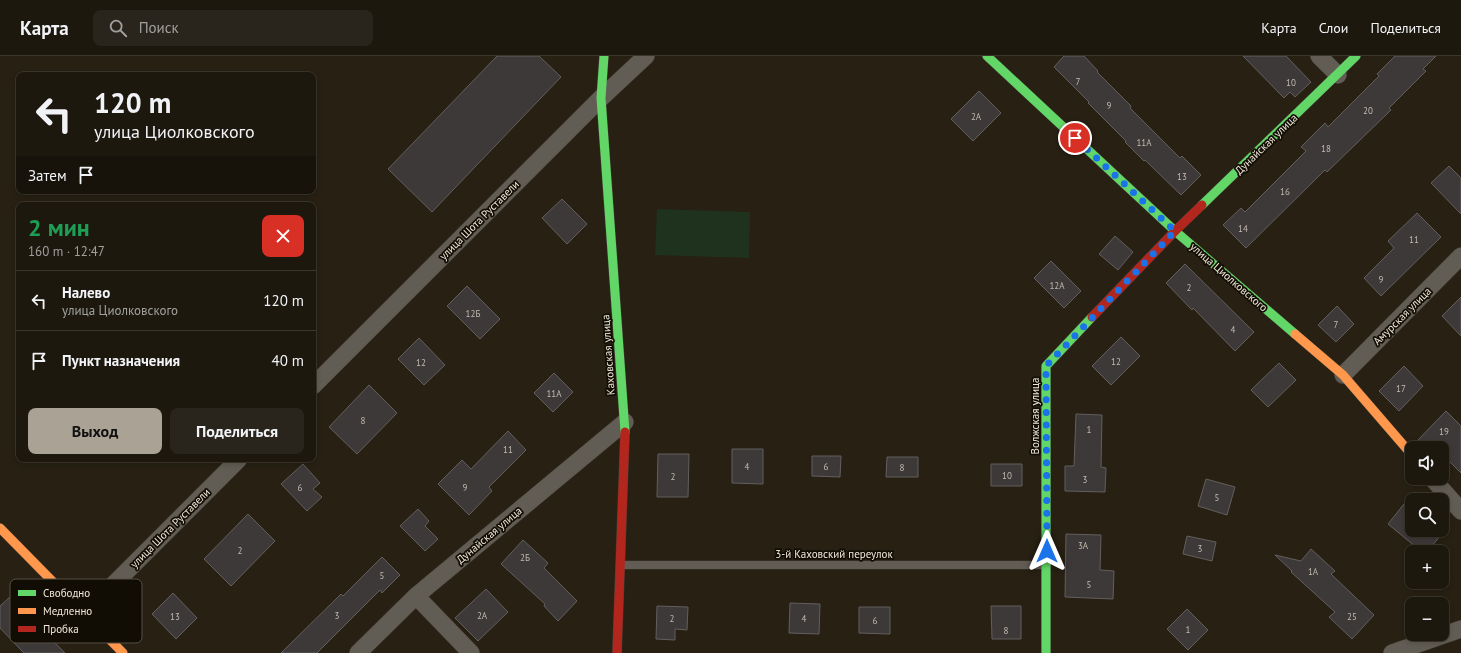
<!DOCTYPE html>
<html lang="ru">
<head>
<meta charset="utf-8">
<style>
  :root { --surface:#1d180e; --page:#2a251c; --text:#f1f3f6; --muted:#a0a09e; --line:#3b372e; --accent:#aaa294 }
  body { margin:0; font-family:"PT Sans",sans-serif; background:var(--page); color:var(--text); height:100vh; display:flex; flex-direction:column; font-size:15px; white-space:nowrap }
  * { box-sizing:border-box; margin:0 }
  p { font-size:13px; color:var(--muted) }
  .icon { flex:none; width:22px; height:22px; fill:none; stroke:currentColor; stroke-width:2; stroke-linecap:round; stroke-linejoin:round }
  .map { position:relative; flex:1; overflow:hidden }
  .panel { position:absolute; left:16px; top:146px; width:300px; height:260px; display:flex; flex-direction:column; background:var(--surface); border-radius:8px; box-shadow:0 2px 6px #0003,0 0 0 1px var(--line) }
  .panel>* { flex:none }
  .banner { position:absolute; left:16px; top:16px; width:300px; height:122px; border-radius:8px; box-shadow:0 2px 6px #0003,0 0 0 1px var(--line); background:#1d180e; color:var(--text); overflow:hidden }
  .tools { position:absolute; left:1405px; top:385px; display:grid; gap:8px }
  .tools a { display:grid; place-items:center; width:44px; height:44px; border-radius:8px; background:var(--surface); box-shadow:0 2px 6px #0003,0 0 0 1px var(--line); font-size:20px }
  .pin { position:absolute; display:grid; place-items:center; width:34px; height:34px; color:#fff; margin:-17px; border:2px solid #fff; border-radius:50%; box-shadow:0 1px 4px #0007 }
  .me { position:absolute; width:44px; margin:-22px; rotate:0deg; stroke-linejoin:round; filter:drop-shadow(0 0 3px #0008) }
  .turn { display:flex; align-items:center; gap:14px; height:84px; padding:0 12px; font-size:18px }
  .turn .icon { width:52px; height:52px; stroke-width:2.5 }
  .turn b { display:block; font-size:28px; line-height:34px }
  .then { display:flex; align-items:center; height:38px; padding:0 12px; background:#0003; gap:8px; font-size:15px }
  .round { display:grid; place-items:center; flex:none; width:42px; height:42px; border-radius:8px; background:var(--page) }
  .head { display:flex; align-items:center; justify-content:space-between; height:68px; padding:0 12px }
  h1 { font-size:24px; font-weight:600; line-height:30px; color:#1e9e55 }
  .button { display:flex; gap:8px; margin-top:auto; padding:8px 12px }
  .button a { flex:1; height:46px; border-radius:8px; background:var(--accent); color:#111; font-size:16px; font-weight:600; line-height:46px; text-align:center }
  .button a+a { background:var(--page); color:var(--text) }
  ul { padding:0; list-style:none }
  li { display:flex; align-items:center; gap:12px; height:60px; padding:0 12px; border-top:1px solid var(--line) }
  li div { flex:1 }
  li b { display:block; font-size:15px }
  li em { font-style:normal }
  header { display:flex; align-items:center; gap:24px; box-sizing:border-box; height:56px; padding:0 20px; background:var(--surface); border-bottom:1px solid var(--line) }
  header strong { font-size:19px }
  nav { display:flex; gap:22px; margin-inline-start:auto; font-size:14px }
  .search { width:280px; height:36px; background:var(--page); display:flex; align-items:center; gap:10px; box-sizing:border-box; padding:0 14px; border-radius:8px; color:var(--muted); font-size:15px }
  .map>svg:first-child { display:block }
</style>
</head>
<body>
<header>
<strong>Карта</strong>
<div class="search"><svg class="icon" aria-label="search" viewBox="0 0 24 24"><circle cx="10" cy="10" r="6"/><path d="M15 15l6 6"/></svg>Поиск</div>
<nav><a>Карта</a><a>Слои</a><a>Поделиться</a></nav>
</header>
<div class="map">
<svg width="1461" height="597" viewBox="0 0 1461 597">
  <rect width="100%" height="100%" fill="#272013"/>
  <path fill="#1f321d" d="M657,153L750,156L749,202L655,199Z"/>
  <path fill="#3d3938" stroke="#625f5e" d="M497,0H539L561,21L432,156L388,113Z
    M1064,0H1084L1098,15L1097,16L1131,50L1130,52L1180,102L1182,100L1201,119L1181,139L1145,104L1144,105L1125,86L1126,85L1088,47L1089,46L1054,11Z
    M1243,0H1286L1311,26L1295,41L1290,36L1284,42Z
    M1395,0H1436L1423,13L1426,15L1389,52L1391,54L1327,116L1325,114L1246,192L1223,169L1241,152L1245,156L1306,95L1301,91L1325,67L1328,71L1379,20L1377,18Z
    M979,35L1001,57L973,85L951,63Z
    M1449,110L1461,122V158L1431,127Z
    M562,143L587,168L567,188L542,162Z
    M1417,157L1441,181L1381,240L1364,222L1394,192L1388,185Z
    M1115,180L1133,196L1118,214L1099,198Z
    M1051,205L1081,235L1064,252L1034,222Z
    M1185,208L1254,276L1235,295L1193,252L1192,254L1166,227Z
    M467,230L500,263L480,283L447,250Z
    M1461,241V280L1442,260Z
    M1337,250L1354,268L1336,286L1318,269Z
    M1121,281L1140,300L1111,329L1092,310Z
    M419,282L445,309L424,329L398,303Z
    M1279,307L1296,324L1268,351L1251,334Z
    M1404,310L1423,330L1399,355L1379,335Z
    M554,317L573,336L553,356L534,337Z
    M369,329L397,357L357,398L329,371Z
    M1446,355L1461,370V417L1442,398V392H1422L1417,385Z
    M1076,358L1102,359L1101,411L1106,412L1105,436L1065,435V410H1074Z
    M508,375L526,394L489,431L492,435L469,459L438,428L462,404L471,413Z
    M732,393H763V428L732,427Z
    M658,398H689L688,441H657Z
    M812,400H841L840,421L812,420Z
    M887,401H918V421H886Z
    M303,408L320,427L313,433L322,441L307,455L281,428Z
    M991,408H1022V430H991Z
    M1206,423L1235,431L1227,459L1198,450Z
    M1412,438V474H1445L1427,496H1422L1388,468Z
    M418,453L429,465L425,470L438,483L425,495L400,470Z
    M248,458L275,485L231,530L204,503Z
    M1066,478L1101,479L1100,514L1114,515L1113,543L1065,541Z
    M1187,480L1216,486L1212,505L1183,498Z
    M523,484L548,507L544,512L577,545L558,565L544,550L545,548L501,508Z
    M1311,493L1335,515L1331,518L1374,559L1352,583L1329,561L1335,556L1291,516L1292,515L1275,499L1301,505Z
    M382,501L400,519L382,537L380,534L317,597H281L341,538L343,540Z
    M486,533L508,556L478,585L455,562Z
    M173,537L197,562L176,583L152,558Z
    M10,541L65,597H24L0,572V550Z
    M790,547L820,548L819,578L789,577Z
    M657,550L688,551L687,574L675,573V584L656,583Z
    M991,550H1021V583H992Z
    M859,551H890V578L859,577Z
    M1187,553L1208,574L1188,594L1167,573Z"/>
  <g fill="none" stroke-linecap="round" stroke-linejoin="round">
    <defs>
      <path id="lane" d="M622,509H1047"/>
      <path id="street" d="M1319,0L1338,19
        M1343,319L1461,200
        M313,330L601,42L646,0
        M1432,422L1461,455
        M416,540L471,597
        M84,558L239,403
        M358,597L416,540L625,366
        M1392,597L1461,573"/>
      <path id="fast" d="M604,0L601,42L625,376
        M987,0L1175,175L1295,278
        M1202,149L1356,0
        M1046,597V310L1092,261"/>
      <path id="slow" d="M1295,278L1343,319L1412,399
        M0,472L123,597"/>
      <path id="jam" d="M1092,261L1175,175L1202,149
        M617,597L625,376"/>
    </defs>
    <use href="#lane" stroke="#413a31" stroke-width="9"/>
    <use href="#street" stroke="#413a31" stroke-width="18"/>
    <use href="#fast" stroke="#413a31" stroke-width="10"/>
    <use href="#slow" stroke="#413a31" stroke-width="10"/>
    <use href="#jam" stroke="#413a31" stroke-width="10"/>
    <use href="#lane" stroke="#625d54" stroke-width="8"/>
    <use href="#street" stroke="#625d54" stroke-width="17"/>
    <use href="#fast" stroke="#63d668" stroke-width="9"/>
    <use href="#slow" stroke="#ff974d" stroke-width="9"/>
    <use href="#jam" stroke="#b3261e" stroke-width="9"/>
  </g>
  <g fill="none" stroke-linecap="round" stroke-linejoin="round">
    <path stroke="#1a73e8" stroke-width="7" stroke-dasharray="0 12.6" d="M1047,495L1046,310L1175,175L1075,82"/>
  </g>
  <g text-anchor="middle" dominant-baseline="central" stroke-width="3.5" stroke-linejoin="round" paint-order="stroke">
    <g font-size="9" fill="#c3bcb2">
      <text x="1078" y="25">7</text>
      <text x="1291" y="26">10</text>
      <text x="1109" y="49">9</text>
      <text x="1368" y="54">20</text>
      <text x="976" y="60">2А</text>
      <text x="1144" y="86">11А</text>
      <text x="1326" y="92">18</text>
      <text x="1182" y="120">13</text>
      <text x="1285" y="135">16</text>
      <text x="1243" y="172">14</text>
      <text x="1414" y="183">11</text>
      <text x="1381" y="223">9</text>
      <text x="1057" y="229">12А</text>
      <text x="1189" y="231">2</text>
      <text x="473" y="257">12Б</text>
      <text x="1336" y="268">7</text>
      <text x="1233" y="273">4</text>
      <text x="1116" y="305">12</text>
      <text x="421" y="306">12</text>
      <text x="1401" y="332">17</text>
      <text x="554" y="337">11А</text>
      <text x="363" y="364">8</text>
      <text x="1089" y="373">1</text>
      <text x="1444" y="375">19</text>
      <text x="508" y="393">11</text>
      <text x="747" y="410">4</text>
      <text x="826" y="410">6</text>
      <text x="902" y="411">8</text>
      <text x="1007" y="419">10</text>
      <text x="673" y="420">2</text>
      <text x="1085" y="423">3</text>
      <text x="300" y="431">6</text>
      <text x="465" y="431">9</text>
      <text x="1217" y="441">5</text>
      <text x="1083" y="489">3А</text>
      <text x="1200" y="492">3</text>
      <text x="240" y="494">2</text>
      <text x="525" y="501">2Б</text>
      <text x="1313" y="515">1А</text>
      <text x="382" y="519">5</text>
      <text x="1089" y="528">5</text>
      <text x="337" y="559">3</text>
      <text x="482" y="559">2А</text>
      <text x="175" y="560">13</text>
      <text x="1352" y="560">25</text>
      <text x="672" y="562">2</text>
      <text x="804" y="562">4</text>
      <text x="875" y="564">6</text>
      <text x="1188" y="573">1</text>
      <text x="1006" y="574">8</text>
    </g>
    <g font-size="11" fill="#f0e8da" stroke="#120d04">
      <text transform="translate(1266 88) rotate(-44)">Дунайская улица</text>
      <text transform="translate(479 164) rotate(-45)">улица Шота Руставели</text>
      <text transform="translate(1229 221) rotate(41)">улица Циолковского</text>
      <text transform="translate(1402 260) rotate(-45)">Амурская улица</text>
      <text transform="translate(608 299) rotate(-94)">Каховская улица</text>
      <text transform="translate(1035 360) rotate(-90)">Волжская улица</text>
      <text transform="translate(170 472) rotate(-45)">улица Шота Руставели</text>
      <text transform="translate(489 479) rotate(-40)">Дунайская улица</text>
      <text x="834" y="498">3-й Каховский переулок</text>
    </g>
  </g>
  <rect x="10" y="523" width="132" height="64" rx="6" fill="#120d04" stroke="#554f44" stroke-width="1"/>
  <rect x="18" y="534" width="18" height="6" fill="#63d668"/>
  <rect x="18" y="552" width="18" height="6" fill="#ff974d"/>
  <rect x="18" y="570" width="18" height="6" fill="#b3261e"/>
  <g font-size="11" fill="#f0e8da">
    <text x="43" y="541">Свободно</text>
    <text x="43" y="559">Медленно</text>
    <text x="43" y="577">Пробка</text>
  </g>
</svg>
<div class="tools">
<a><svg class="icon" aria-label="sound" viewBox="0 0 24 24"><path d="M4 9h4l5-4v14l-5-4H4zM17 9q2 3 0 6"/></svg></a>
<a><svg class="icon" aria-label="search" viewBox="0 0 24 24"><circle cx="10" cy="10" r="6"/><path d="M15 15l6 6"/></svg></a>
<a>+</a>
<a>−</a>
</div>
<div class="pin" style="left:1075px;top:82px;background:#d93025"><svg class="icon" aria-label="arrive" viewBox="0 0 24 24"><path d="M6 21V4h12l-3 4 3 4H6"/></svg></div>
<svg class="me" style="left:1047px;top:495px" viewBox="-20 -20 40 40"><path d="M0-17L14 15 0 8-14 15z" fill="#1a73e8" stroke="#fff" stroke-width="4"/></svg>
<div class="banner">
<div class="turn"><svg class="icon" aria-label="left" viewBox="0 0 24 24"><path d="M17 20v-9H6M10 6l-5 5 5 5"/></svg><div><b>120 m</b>улица Циолковского</div></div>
<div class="then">Затем<svg class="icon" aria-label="arrive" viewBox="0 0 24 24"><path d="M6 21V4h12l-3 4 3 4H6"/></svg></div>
</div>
<section class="panel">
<div class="head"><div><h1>2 мин</h1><p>160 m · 12:47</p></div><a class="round" style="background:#d93025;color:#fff"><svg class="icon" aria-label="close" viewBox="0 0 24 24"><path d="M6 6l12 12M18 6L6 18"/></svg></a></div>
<ul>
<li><svg class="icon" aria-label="left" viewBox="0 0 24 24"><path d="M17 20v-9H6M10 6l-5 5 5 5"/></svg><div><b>Налево</b><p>улица Циолковского</p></div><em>120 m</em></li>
<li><svg class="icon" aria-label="arrive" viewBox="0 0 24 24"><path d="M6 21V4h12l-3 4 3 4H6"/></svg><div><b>Пункт назначения</b></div><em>40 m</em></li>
</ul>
<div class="button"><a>Выход</a><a>Поделиться</a></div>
</section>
</div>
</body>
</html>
